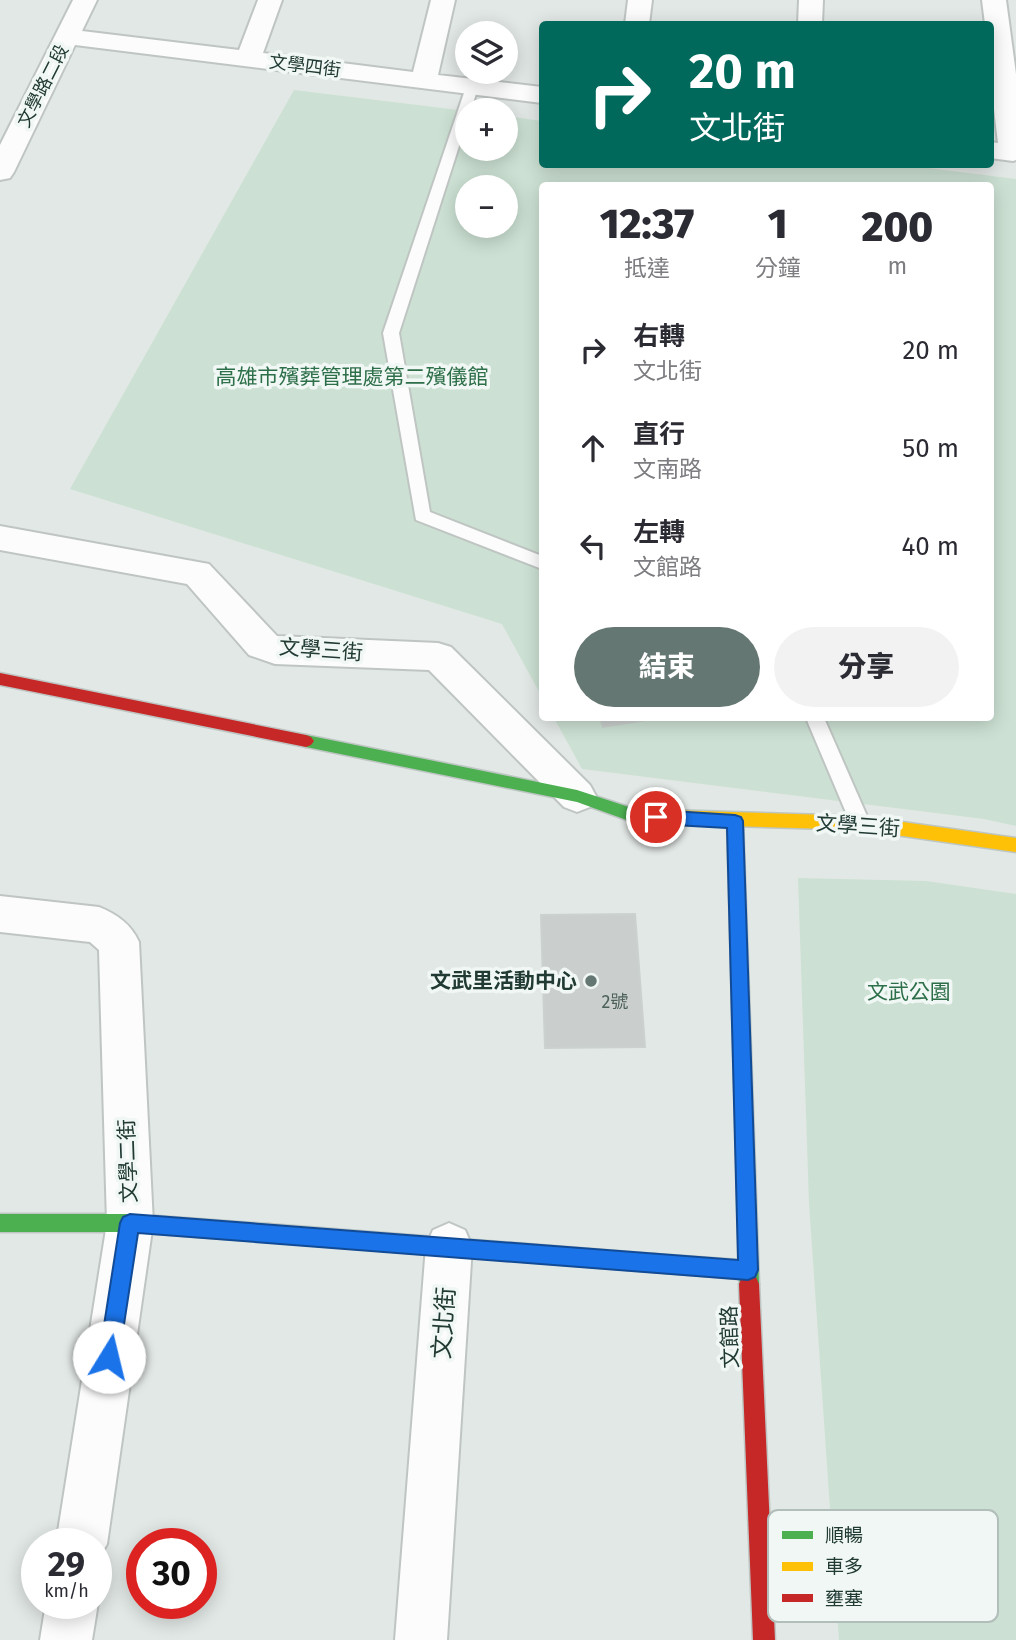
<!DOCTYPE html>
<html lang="zh-TW">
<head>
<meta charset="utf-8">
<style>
  :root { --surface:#fff; --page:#f2f2f3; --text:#2b2b33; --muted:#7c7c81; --accent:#657772 }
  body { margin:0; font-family:"Fira Sans","Noto Sans TC",sans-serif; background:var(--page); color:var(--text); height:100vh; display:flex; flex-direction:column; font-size:26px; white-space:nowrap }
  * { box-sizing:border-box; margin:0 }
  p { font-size:23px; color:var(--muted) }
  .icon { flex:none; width:38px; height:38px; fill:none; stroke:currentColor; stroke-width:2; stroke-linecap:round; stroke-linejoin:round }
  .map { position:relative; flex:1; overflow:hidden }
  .details { position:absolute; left:539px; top:182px; width:455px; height:539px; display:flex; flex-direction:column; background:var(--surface); border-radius:7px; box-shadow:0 4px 18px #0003 }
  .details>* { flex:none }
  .top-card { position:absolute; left:539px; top:21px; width:455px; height:147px; border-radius:7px; box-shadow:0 4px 18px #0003; background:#00695c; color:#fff; overflow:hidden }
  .fabs { position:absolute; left:455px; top:21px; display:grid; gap:14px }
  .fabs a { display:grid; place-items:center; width:63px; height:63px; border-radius:50%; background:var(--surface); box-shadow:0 4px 18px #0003; font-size:35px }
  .speed { position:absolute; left:21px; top:1528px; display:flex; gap:14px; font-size:35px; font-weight:700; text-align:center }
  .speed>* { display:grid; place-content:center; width:91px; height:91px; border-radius:50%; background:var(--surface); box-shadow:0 4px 18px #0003; line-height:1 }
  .speed small { font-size:18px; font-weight:400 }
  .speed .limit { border:10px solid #d22; background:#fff; color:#111 }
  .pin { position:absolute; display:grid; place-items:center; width:60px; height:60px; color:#fff; margin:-30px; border:4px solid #fff; border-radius:50%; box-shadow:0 2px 7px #0007 }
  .me { position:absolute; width:77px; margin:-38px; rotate:9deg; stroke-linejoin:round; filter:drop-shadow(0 0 5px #0008) }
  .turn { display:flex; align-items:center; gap:24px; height:147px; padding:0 35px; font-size:32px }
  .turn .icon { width:91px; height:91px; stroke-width:2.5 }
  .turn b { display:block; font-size:49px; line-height:60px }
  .eta { display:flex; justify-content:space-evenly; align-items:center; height:119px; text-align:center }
  .eta b { font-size:42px; font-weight:800; line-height:49px }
  .action { display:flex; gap:14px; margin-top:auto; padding:14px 35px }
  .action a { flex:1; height:80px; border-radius:42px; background:var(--accent); color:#fff; font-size:28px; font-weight:800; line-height:80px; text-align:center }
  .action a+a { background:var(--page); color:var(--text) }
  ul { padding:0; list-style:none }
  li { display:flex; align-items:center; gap:21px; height:98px; padding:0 35px }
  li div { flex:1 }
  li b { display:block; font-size:26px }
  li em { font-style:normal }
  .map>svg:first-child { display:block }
</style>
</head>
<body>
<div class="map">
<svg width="1016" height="1640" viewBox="0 0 1016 1640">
  <rect width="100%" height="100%" fill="#e2e8e5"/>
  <path fill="#cce1d3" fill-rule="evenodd" d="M294,90L467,111V149H506V116L542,121V164H896L1016,179V826L984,819L582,769L554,718H990V186H542V697L502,624L70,489ZM467,187H506V226H467Z
    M798,878L926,881L1016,894V1640H839L809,1203Z"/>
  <path fill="#cacfcd" stroke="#cbd1ce" stroke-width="2" d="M600,718H659L603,727Z
    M635,914L645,1047L545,1048L541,915Z"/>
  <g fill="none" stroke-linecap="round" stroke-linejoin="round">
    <defs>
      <path id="lane" d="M472,83L478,87L471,110H467V121L399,333L430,512L542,556V569L416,520L383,333L466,87Z
        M806,718H824L870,823L867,829L860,831L853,829Z"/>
      <path id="street" d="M73,0H97L82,31L239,50L258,0H282L263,53L413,72L431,0H455L438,75L542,87V103L75,45L14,172L10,178L0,180V145Z
        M628,0H652L649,24H625Z
        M799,0H823L822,24H798Z
        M982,0H1006L1016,74V160L1013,161L990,158V142L998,143L990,75V24H985Z
        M0,526L209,564L277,636L438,643L451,647L590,785L596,796L590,807L577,812L564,807L429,670L275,664L249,655L187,584L0,550Z
        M0,896L99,907C117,914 131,924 139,942L153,1223L107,1544L96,1563V1544H56L107,1223L99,950L90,942L0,932Z
        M449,1223L465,1230L472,1246L447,1640H395L426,1246L433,1230Z
        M96,1599L98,1603L92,1640H40L46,1603H96Z"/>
      <path id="fast" d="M306,735L577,790L641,811L643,816L641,821L635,823L577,802L306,747L301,745L298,741L301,737Z
        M735,814L741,816L743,821L759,1284L756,1291L749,1294L742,1291L739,1279L655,1272L648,1270L646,1263L648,1256L655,1254L739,1260L727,821L729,816Z
        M0,1214H130L268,1224L275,1226L277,1233L275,1240L268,1242L130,1232H0Z"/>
      <path id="slow" d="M635,809L860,816L1016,838V852L860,830L635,823L629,821L627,816L629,811Z
        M268,1224L655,1254L662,1256L664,1263L662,1270L655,1272L268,1242L261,1240L259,1233L261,1226Z"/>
      <path id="jam" d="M0,673L306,735L311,737L314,741L311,745L306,747L0,685Z
        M749,1274L756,1277L759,1284L775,1640H753L739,1284L742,1277Z"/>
    </defs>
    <use href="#lane" stroke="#bfc5c2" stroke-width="4"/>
    <use href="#street" stroke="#bfc5c2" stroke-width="4"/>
    <use href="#fast" stroke="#bec6c3" stroke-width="3"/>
    <use href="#slow" stroke="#bec6c3" stroke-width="3"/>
    <use href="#jam" stroke="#bec6c3" stroke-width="3"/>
    <use href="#lane" fill="#fbfcfb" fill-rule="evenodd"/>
    <use href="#street" fill="#fbfcfb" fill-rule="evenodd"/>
    <use href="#fast" fill="#4caf50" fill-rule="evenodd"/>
    <use href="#slow" fill="#ffc107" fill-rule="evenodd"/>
    <use href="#jam" fill="#c62828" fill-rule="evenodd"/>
  </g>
  <path fill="#1a73e8" stroke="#114b97" stroke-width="2" d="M656,810L735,815L741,817L743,821L758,1270L755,1277L748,1280L138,1233L119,1357L116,1364L109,1367L102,1364L99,1357L120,1223L123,1217L130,1214L738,1260L727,828L656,824L650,822L648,817L650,812Z"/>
  <circle fill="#657772" stroke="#f0f7f4" stroke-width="2.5" cx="591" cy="981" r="7"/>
  <g text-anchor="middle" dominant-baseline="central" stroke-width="7" stroke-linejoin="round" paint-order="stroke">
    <g font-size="18" fill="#213a34" stroke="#f0f7f4">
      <text transform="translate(305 66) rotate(7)">文學四街</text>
      <text transform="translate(43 86) rotate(-63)">文學路二段</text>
    </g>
    <g font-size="18" fill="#4c605b">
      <text x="615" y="1002">2號</text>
    </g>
    <g font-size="21" fill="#2d6f49" stroke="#f0f7f4">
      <text x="352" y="377">高雄市殯葬管理處第二殯儀館</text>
      <text x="909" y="992">文武公園</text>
    </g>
    <g font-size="21" fill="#213a34" stroke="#f0f7f4">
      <text transform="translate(321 650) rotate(4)">文學三街</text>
      <text transform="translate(858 826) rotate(4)">文學三街</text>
      <text transform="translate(128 1161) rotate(-92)">文學二街</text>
      <text transform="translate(730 1337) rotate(-92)">文館路</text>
    </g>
    <g font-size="21" font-weight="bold" fill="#213a34" stroke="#f0f7f4" text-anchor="end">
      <text x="577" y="981">文武里活動中心</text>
    </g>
    <g font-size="24" fill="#213a34" stroke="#f0f7f4">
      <text transform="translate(444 1323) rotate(-86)">文北街</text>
    </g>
  </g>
  <rect x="768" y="1510" width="230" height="112" rx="10" fill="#f0f7f4" stroke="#b2beba" stroke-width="2"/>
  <rect x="782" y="1531" width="31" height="8" fill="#4caf50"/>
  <rect x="782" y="1562" width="31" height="9" fill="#ffc107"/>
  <rect x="782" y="1594" width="31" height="8" fill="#c62828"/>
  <g font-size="19" fill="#213a34">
    <text x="825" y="1542">順暢</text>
    <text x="825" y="1573">車多</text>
    <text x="825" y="1605">壅塞</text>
  </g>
</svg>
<div class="fabs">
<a><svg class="icon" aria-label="layers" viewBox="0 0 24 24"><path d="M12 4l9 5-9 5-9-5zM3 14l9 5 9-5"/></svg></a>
<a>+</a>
<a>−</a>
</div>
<div class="speed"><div>29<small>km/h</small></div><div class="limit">30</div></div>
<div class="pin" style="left:656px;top:817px;background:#d93025"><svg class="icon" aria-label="arrive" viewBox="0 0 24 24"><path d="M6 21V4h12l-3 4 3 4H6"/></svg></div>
<svg class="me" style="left:109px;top:1357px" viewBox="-20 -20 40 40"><circle r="19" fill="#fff"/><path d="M0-13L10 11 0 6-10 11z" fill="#1a73e8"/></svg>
<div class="top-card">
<div class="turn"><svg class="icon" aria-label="right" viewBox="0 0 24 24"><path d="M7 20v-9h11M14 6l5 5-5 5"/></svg><div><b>20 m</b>文北街</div></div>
</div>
<section class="details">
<div class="eta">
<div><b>12:37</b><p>抵達</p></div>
<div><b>1</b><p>分鐘</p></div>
<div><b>200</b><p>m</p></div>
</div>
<ul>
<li><svg class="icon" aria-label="right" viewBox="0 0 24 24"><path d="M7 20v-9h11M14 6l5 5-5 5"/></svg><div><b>右轉</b><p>文北街</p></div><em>20 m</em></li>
<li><svg class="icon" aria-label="ahead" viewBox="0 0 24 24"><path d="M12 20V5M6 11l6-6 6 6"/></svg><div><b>直行</b><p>文南路</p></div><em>50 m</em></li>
<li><svg class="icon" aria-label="left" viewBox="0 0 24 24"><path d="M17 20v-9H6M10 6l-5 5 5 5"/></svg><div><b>左轉</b><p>文館路</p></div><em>40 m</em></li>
</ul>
<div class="action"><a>結束</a><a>分享</a></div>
</section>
</div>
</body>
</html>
